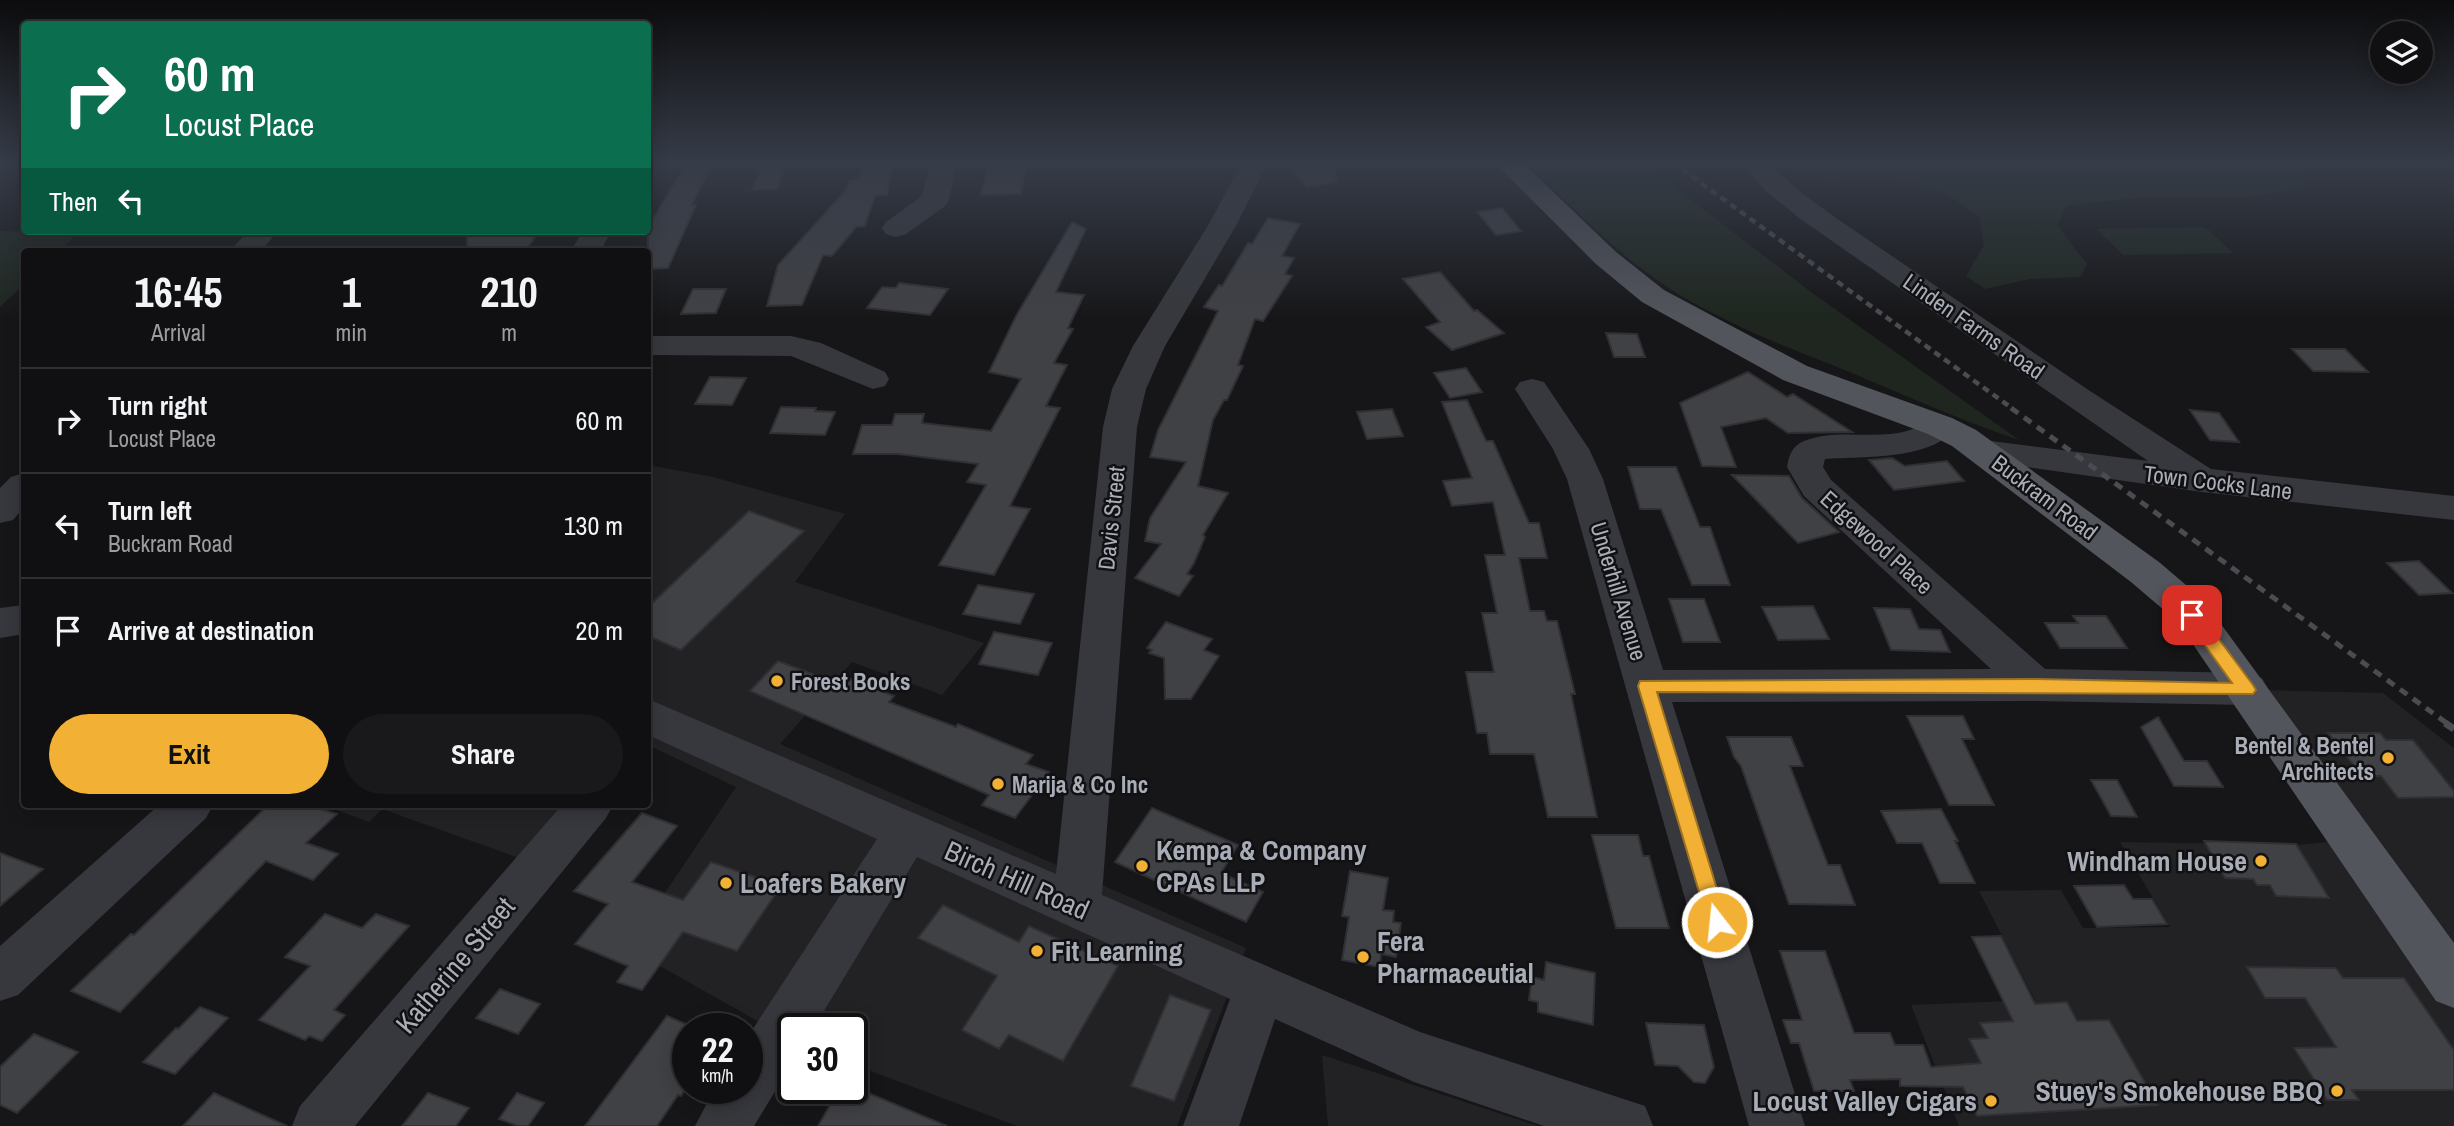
<!DOCTYPE html>
<html lang="en">
<head>
<meta charset="utf-8">
<style>
  :root { --surface:#101012; --page:#19191b; --text:#f1f3f6; --muted:#9c9d9f; --line:#303032; --accent:#f2b134 }
  body { margin:0; font-family:"Archivo Narrow",sans-serif; background:var(--page); color:var(--text); height:100vh; display:flex; flex-direction:column; font-size:26px; white-space:nowrap }
  * { box-sizing:border-box; margin:0 }
  p { font-size:23px; color:var(--muted) }
  .icon { flex:none; width:38px; height:38px; fill:none; stroke:currentColor; stroke-width:2; stroke-linecap:round; stroke-linejoin:round }
  .map { position:relative; flex:1; overflow:hidden }
  .side { position:absolute; left:21px; top:248px; width:630px; height:560px; display:flex; flex-direction:column; background:var(--surface); border-radius:7px; box-shadow:0 4px 18px #0003,0 0 0 2px var(--line) }
  .side>* { flex:none }
  .hud { position:absolute; left:21px; top:21px; width:630px; height:214px; border-radius:7px; box-shadow:0 4px 18px #0003,0 0 0 2px var(--line); background:#0b6e4f; color:#fff; overflow:hidden }
  .tools { position:absolute; left:2370px; top:21px; display:grid; gap:14px }
  .tools a { display:grid; place-items:center; width:63px; height:63px; border-radius:50%; background:var(--surface); box-shadow:0 4px 18px #0003,0 0 0 2px var(--line); font-size:35px }
  .speed { position:absolute; left:672px; top:1013px; display:flex; gap:14px; font-size:35px; font-weight:700; text-align:center }
  .speed>* { display:grid; place-content:center; width:91px; height:91px; border-radius:50%; background:var(--surface); box-shadow:0 4px 18px #0003,0 0 0 2px var(--line); line-height:1 }
  .speed small { font-size:18px; font-weight:400 }
  .speed .limit { border:4px solid #111; border-radius:10px; background:#fff; color:#111 }
  .pin { position:absolute; display:grid; place-items:center; width:60px; height:60px; color:#fff; margin:-30px; border-radius:14px; box-shadow:0 4px 10px #0006 }
  .me { position:absolute; width:77px; margin:-38px; rotate:344deg; stroke-linejoin:round; filter:drop-shadow(0 0 5px #0008) }
  .turn { display:flex; align-items:center; gap:24px; height:147px; padding:0 28px; font-size:32px }
  .turn .icon { width:91px; height:91px; stroke-width:2.5 }
  .turn b { display:block; font-size:49px; line-height:60px }
  .then { display:flex; align-items:center; height:66px; padding:0 28px; background:#0003; gap:14px; font-size:26px }
  .eta { display:flex; justify-content:space-evenly; align-items:center; height:119px; text-align:center }
  .eta b { font-size:42px; font-weight:800; line-height:49px }
  .cta { display:flex; gap:14px; margin-top:auto; padding:14px 28px }
  .cta a { flex:1; height:80px; border-radius:42px; background:var(--accent); color:#111; font-size:28px; font-weight:800; line-height:80px; text-align:center }
  .cta a+a { background:var(--page); color:var(--text) }
  ul { padding:0; list-style:none }
  li { display:flex; align-items:center; gap:21px; height:105px; padding:0 28px; border-top:2px solid var(--line) }
  li div { flex:1 }
  li b { display:block; font-size:26px }
  li em { font-style:normal }
  .map>svg:first-child { display:block }
</style>
</head>
<body>
<div class="map">
<svg width="2454" height="1126" viewBox="0 0 2454 1126">
  <rect width="100%" height="100%" fill="#161618"/>
  <path fill="#222225" d="M648,465L713,477L845,514L795,582L984,643L942,695L852,662L780,744L1246,948L1177,1126H1017L852,1064V1029H793V1041L628,948L736,787L648,745Z
    M2259,690L2383,693L2454,748V1126H1959L1911,1005L2035,1000L1979,891L2061,890L2083,928L2170,927L2120,842L2296,845L2372,838Z
    M323,805H566L519,858L382,809L369,822Z
    M1322,1055L1538,1126H1328Z"/>
  <path fill="#1e261f" d="M1525,162H1642L1811,292L2019,440C1960,420 1904,395 1847,371C1789,348 1731,326 1678,294C1621,259 1574,208 1525,162Z
    M1777,162H2012C2032,167 2058,173 2077,162H2300L2304,187L2249,197L2135,198L2067,206L2057,225L2087,264L2080,277L2030,279L1985,289L1966,276L1984,245L1979,217L1940,189L1879,174L1834,179L1785,173Z
    M2205,227L2233,253L2123,255L2097,229Z
    M0,231L78,233L58,252H24V284L0,307Z"/>
  <path fill="#404145" stroke="#303034" stroke-width="2" d="M687,162H710L707,168H710L692,205H696L668,268L648,269V227Z
    M765,162H786L777,189L752,190Z
    M864,162H893L887,195H875L865,226L856,227L832,256L823,255L802,305L767,306L778,265L846,190L849,181L859,179Z
    M989,162H1027L1021,194L981,195Z
    M1288,162H1335L1336,182L1307,187Z
    M1502,208L1521,231L1496,235L1477,212Z
    M1268,218L1300,224L1282,256L1294,258L1285,274L1292,276L1263,321L1255,319L1238,365L1243,366L1227,400H1224L1213,420L1198,486L1228,493L1203,535L1205,537L1194,563L1187,574L1193,576L1179,596L1135,578L1161,544L1145,541L1150,518L1186,462L1150,457L1158,430L1218,311L1204,307L1219,285L1222,286L1248,243L1252,244Z
    M1072,222L1086,229L1056,292L1084,295L1068,328L1073,329L1054,363L1067,365L1046,406L1060,408L1010,506L1030,509L994,575L939,565L986,485L967,482L978,464L898,454H853L862,425H892L895,414H924L922,423L991,431L1021,379L989,372L1016,316Z
    M539,231L525,252H467V232Z
    M1440,272L1474,311L1477,310L1504,333L1452,350L1426,327L1440,322L1403,279Z
    M899,283L948,289L930,315L867,308L882,287L896,288Z
    M693,289H726L716,313L681,314Z
    M1606,333L1637,334L1645,357H1614Z
    M2292,349H2345L2368,372L2313,371Z
    M1466,368L1482,392L1450,398L1434,373Z
    M1748,372L1787,397L1793,394L1852,432L1788,433L1766,418L1721,427L1736,467L1702,466L1680,403Z
    M710,377L746,378L732,405L695,404Z
    M1467,400L1486,441H1493L1529,523H1539L1547,558H1519L1530,611H1544L1547,621H1557L1575,694H1571L1597,817H1548L1534,754H1490L1487,733H1477L1466,672H1494L1482,613H1497L1485,555H1505L1493,502L1452,506L1443,481L1472,478L1442,402Z
    M781,407L816,408L815,411L835,412L825,435L770,433Z
    M1392,409L1403,436L1367,439L1357,412Z
    M2190,410L2219,413L2239,442L2210,440Z
    M1892,458L1905,466L1947,461L1964,481L1894,490L1869,460Z
    M1628,467H1676L1700,527H1710L1730,585H1692L1661,509H1640Z
    M1732,475L1789,476L1802,498L1839,532L1798,543Z
    M749,511L804,531L681,650L648,636V607Z
    M2419,561L2452,593L2419,595L2387,563Z
    M978,585L1034,594L1020,624L963,614Z
    M1669,599H1704L1720,642H1683Z
    M1813,606L1829,639L1778,640L1762,607Z
    M1874,608L1910,609L1919,629L1940,630L1950,652L1891,650Z
    M2073,616H2106L2127,648H2060L2045,623H2078Z
    M1166,622L1212,639L1204,650L1219,656L1191,699H1165L1164,658L1149,653L1152,650L1147,648Z
    M994,632L1052,643L1038,675L979,664Z
    M778,661L839,684L845,677L894,696L889,702L956,727L958,724L1033,755L1026,764L1049,772L1015,818L982,805L989,795L750,691Z
    M1907,716H1963L1974,739H1962L1994,805H1949Z
    M2158,717L2184,761H2207L2223,787L2174,786L2141,727Z
    M2328,733H2380L2386,740H2413L2454,791V797L2398,798L2381,776H2362Z
    M1727,737H1791L1803,766H1790L1828,865H1840L1855,905L1789,904L1741,766L1734,757Z
    M2091,780H2117L2137,817L2111,816Z
    M268,805H307L337,814L306,843L338,854L313,880L266,861L120,1012L71,991L131,934L134,935Z
    M1152,808L1238,845L1221,873L1263,892L1246,922L1115,862Z
    M1941,809L1958,841H1955L1975,883H1940L1922,843H1897L1881,811Z
    M642,813L677,826L632,882L683,900L711,862L781,886L737,951L683,932L642,990L617,982L628,966L575,944L608,904L574,891Z
    M1592,835H1638L1643,856H1649L1669,928H1616Z
    M2204,841L2296,844L2329,898L2276,896L2270,885H2257L2253,879L2225,878Z
    M0,853L43,869L0,906Z
    M1350,871L1388,878L1383,910L1394,911L1393,922L1401,923L1396,957L1381,954L1380,967L1342,960L1349,917L1342,916Z
    M2124,885L2133,899H2152L2167,924L2097,927L2074,886Z
    M943,905L1019,942L1029,926L1118,966L1063,1061L1009,1035L999,1049L962,1030L997,976L918,938Z
    M325,914L362,928L376,914L409,926L334,1010L345,1015L322,1041L309,1036L305,1040L259,1020L310,966L285,957Z
    M2001,936L2035,1004L2067,1002L2077,1021L2109,1020L2158,1105L1977,1116L1963,1087L1900,1086V1079L1850,1080L1854,1091H1814L1799,1043H1791L1783,1020H1802L1780,951H1825L1854,1033H1890L1895,1045H1923L1931,1067L1981,1063L1969,1039L1988,1038L1980,1023L2013,1021L1972,937Z
    M1546,962L1595,973L1593,1025L1538,1012V1002L1529,1000L1532,977L1544,980Z
    M2247,967L2336,968L2343,978H2404L2454,1050V1090H2352L2359,1100H2327L2294,1048L2336,1047L2305,998H2265Z
    M500,989L540,1004L518,1034L476,1018Z
    M1170,995L1211,1010L1174,1101L1131,1086Z
    M200,1007L228,1018L175,1074L143,1062L176,1028L178,1029Z
    M667,1016L688,1025V1085L681,1096L678,1095L657,1126H585Z
    M1646,1023L1704,1025L1714,1067L1705,1083L1694,1082L1678,1066L1655,1065Z
    M34,1034L78,1052L17,1113L0,1105V1067Z
    M840,1088H856L947,1126H818Z
    M214,1093L287,1126H183Z
    M428,1093L469,1108L456,1126H402Z
    M517,1093L544,1103L528,1126H518L499,1119Z"/>
  <g fill="none" stroke-linecap="round" stroke-linejoin="round">
    <path fill="#37383d" fill-rule="evenodd" d="M931,162H957L949,200L945,206L906,234L896,237L886,234L882,228L886,222L922,196Z
      M1242,162H1268L1237,224L1165,346L1146,389L1137,427L1102,895L1420,1032L1645,1106L1653,1126H1544L1414,1082L1275,1019L1239,1126H1183L1230,999L917,857L813,1029H793V1062L754,1126H695L715,1088H747V1038L877,839L648,735V699L1056,874L1103,427L1112,389L1133,346L1209,224Z
      M1741,162H1768L1800,192L1839,220L2090,391L2211,469L2454,496V520L2202,492L1971,459L1965,451L1971,443L1983,440L2148,461L1799,218L1764,189Z
      M248,231H278L260,252H229Z
      M583,231H611L600,252H570Z
      M791,336L821,343L885,372L889,379L885,386L873,389L791,356L648,355V336Z
      M1532,379L1544,382L1589,449L1603,479L1663,670L1991,669L1804,496L1787,467C1789,455 1792,446 1804,441C1835,428 1875,440 1907,431C1927,425 1927,412 1952,418L1957,426C1934,461 1863,456 1825,459L1823,467L1831,480L2045,669L2247,673L2262,678L2268,689L2262,700L2247,705L2035,701L1672,702L1805,1126H1749L1567,479L1553,449L1515,389L1520,382Z
      M24,473V507L13,520L0,523V488L11,477Z
      M24,605V634L0,638V608Z
      M159,805H213L206,818L18,995L0,1001V946Z
      M562,805H613L606,818L355,1126H292L300,1106Z"/>
    <path fill="#53555c" fill-rule="evenodd" d="M1494,162H1522L1616,252L1664,290L1807,366L1952,418L1976,430L2159,562L2193,591L2218,620L2454,943V1008L2436,1001L2190,640L2165,611L2131,582L1952,446L1928,434L1783,380L1642,302L1596,264Z"/>
    <path stroke="#4a4c52" stroke-width="4.5" stroke-dasharray="7 5" stroke-linecap="butt" d="M1672,162L2013,409"/>
    <path stroke="#4a4c52" stroke-width="5" stroke-dasharray="9 7" stroke-linecap="butt" d="M2011,408L2448,724"/>
    <path stroke="#4a4c52" stroke-width="7" stroke-dasharray="11 9" stroke-linecap="butt" d="M2445,723L2454,729"/>
  </g>
  <linearGradient id="sky" x2="0" y2="1"><stop stop-color="#0c0c0d"/><stop offset="0.51" stop-color="#363c48"/><stop offset="1" stop-color="#363c48" stop-opacity="0"/></linearGradient>
  <rect width="2454" height="320" fill="url(#sky)"/>
  <path fill="#f2b134" stroke="#9d7322" stroke-width="2" d="M2192,609L2198,611L2253,685L2256,690L2253,694L1657,692L1727,922L1724,929L1717,931L1710,929L1638,686L1640,681L2035,679L2232,683L2183,615Z"/>
  <g fill="#f2b134" stroke="#111113" stroke-width="2.5">
    <circle cx="777" cy="681" r="7"/>
    <circle cx="2388" cy="758" r="7"/>
    <circle cx="998" cy="784" r="7"/>
    <circle cx="2261" cy="861" r="7"/>
    <circle cx="1142" cy="866" r="7"/>
    <circle cx="726" cy="883" r="7"/>
    <circle cx="1037" cy="951" r="7"/>
    <circle cx="1363" cy="957" r="7"/>
    <circle cx="2337" cy="1091" r="7"/>
    <circle cx="1991" cy="1101" r="7"/>
  </g>
  <g text-anchor="middle" dominant-baseline="central" stroke-width="5" stroke-linejoin="round" paint-order="stroke">
    <g font-size="23" fill="#a8adb8" stroke="#111113">
      <text transform="translate(1974 326) rotate(35)">Linden Farms Road</text>
      <text transform="translate(2218 482) rotate(7)">Town Cocks Lane</text>
      <text transform="translate(2045 497) rotate(37)">Buckram Road</text>
      <text transform="translate(1111 518) rotate(-84)">Davis Street</text>
      <text transform="translate(1877 542) rotate(42)">Edgewood Place</text>
      <text transform="translate(1619 591) rotate(73)">Underhill Avenue</text>
    </g>
    <g font-size="23" font-weight="bold" fill="#a8adb8" stroke="#111113" text-anchor="start">
      <text x="791" y="681">Forest Books</text>
      <text x="2374" y="745" text-anchor="end">Bentel &amp; Bentel<tspan x="2374" dy="26">Architects</tspan></text>
      <text x="1012" y="784">Marija &amp; Co Inc</text>
    </g>
    <g font-size="28" font-weight="bold" fill="#a8adb8" stroke="#111113" text-anchor="start">
      <text x="1156" y="850">Kempa &amp; Company<tspan x="1156" dy="32">CPAs LLP</tspan></text>
      <text x="2247" y="861" text-anchor="end">Windham House</text>
      <text x="740" y="883">Loafers Bakery</text>
      <text x="1377" y="941">Fera<tspan x="1377" dy="32">Pharmaceutial</tspan></text>
      <text x="1051" y="951">Fit Learning</text>
      <text x="2323" y="1091" text-anchor="end">Stuey's Smokehouse BBQ</text>
      <text x="1977" y="1101" text-anchor="end">Locust Valley Cigars</text>
    </g>
    <g font-size="28" fill="#a8adb8" stroke="#111113">
      <text transform="translate(1017 880) rotate(24)">Birch Hill Road</text>
      <text transform="translate(455 965) rotate(-50)">Katherine Street</text>
    </g>
  </g>
</svg>
<div class="tools">
<a><svg class="icon" aria-label="layers" viewBox="0 0 24 24"><path d="M12 4l9 5-9 5-9-5zM3 14l9 5 9-5"/></svg></a>
</div>
<div class="speed"><div>22<small>km/h</small></div><div class="limit">30</div></div>
<div class="pin" style="left:2192px;top:615px;background:#d93025"><svg class="icon" aria-label="arrive" viewBox="0 0 24 24"><path d="M6 21V4h12l-3 4 3 4H6"/></svg></div>
<svg class="me" style="left:1717px;top:922px" viewBox="-20 -20 40 40"><circle r="17" fill="#f2b134" stroke="#fff" stroke-width="3"/><path d="M0-11L8 9 0 5-8 9z" fill="#fff"/></svg>
<div class="hud">
<div class="turn"><svg class="icon" aria-label="right" viewBox="0 0 24 24"><path d="M7 20v-9h11M14 6l5 5-5 5"/></svg><div><b>60 m</b>Locust Place</div></div>
<div class="then">Then<svg class="icon" aria-label="left" viewBox="0 0 24 24"><path d="M17 20v-9H6M10 6l-5 5 5 5"/></svg></div>
</div>
<section class="side">
<div class="eta">
<div><b>16:45</b><p>Arrival</p></div>
<div><b>1</b><p>min</p></div>
<div><b>210</b><p>m</p></div>
</div>
<ul>
<li><svg class="icon" aria-label="right" viewBox="0 0 24 24"><path d="M7 20v-9h11M14 6l5 5-5 5"/></svg><div><b>Turn right</b><p>Locust Place</p></div><em>60 m</em></li>
<li><svg class="icon" aria-label="left" viewBox="0 0 24 24"><path d="M17 20v-9H6M10 6l-5 5 5 5"/></svg><div><b>Turn left</b><p>Buckram Road</p></div><em>130 m</em></li>
<li><svg class="icon" aria-label="arrive" viewBox="0 0 24 24"><path d="M6 21V4h12l-3 4 3 4H6"/></svg><div><b>Arrive at destination</b></div><em>20 m</em></li>
</ul>
<div class="cta"><a>Exit</a><a>Share</a></div>
</section>
</div>
</body>
</html>
